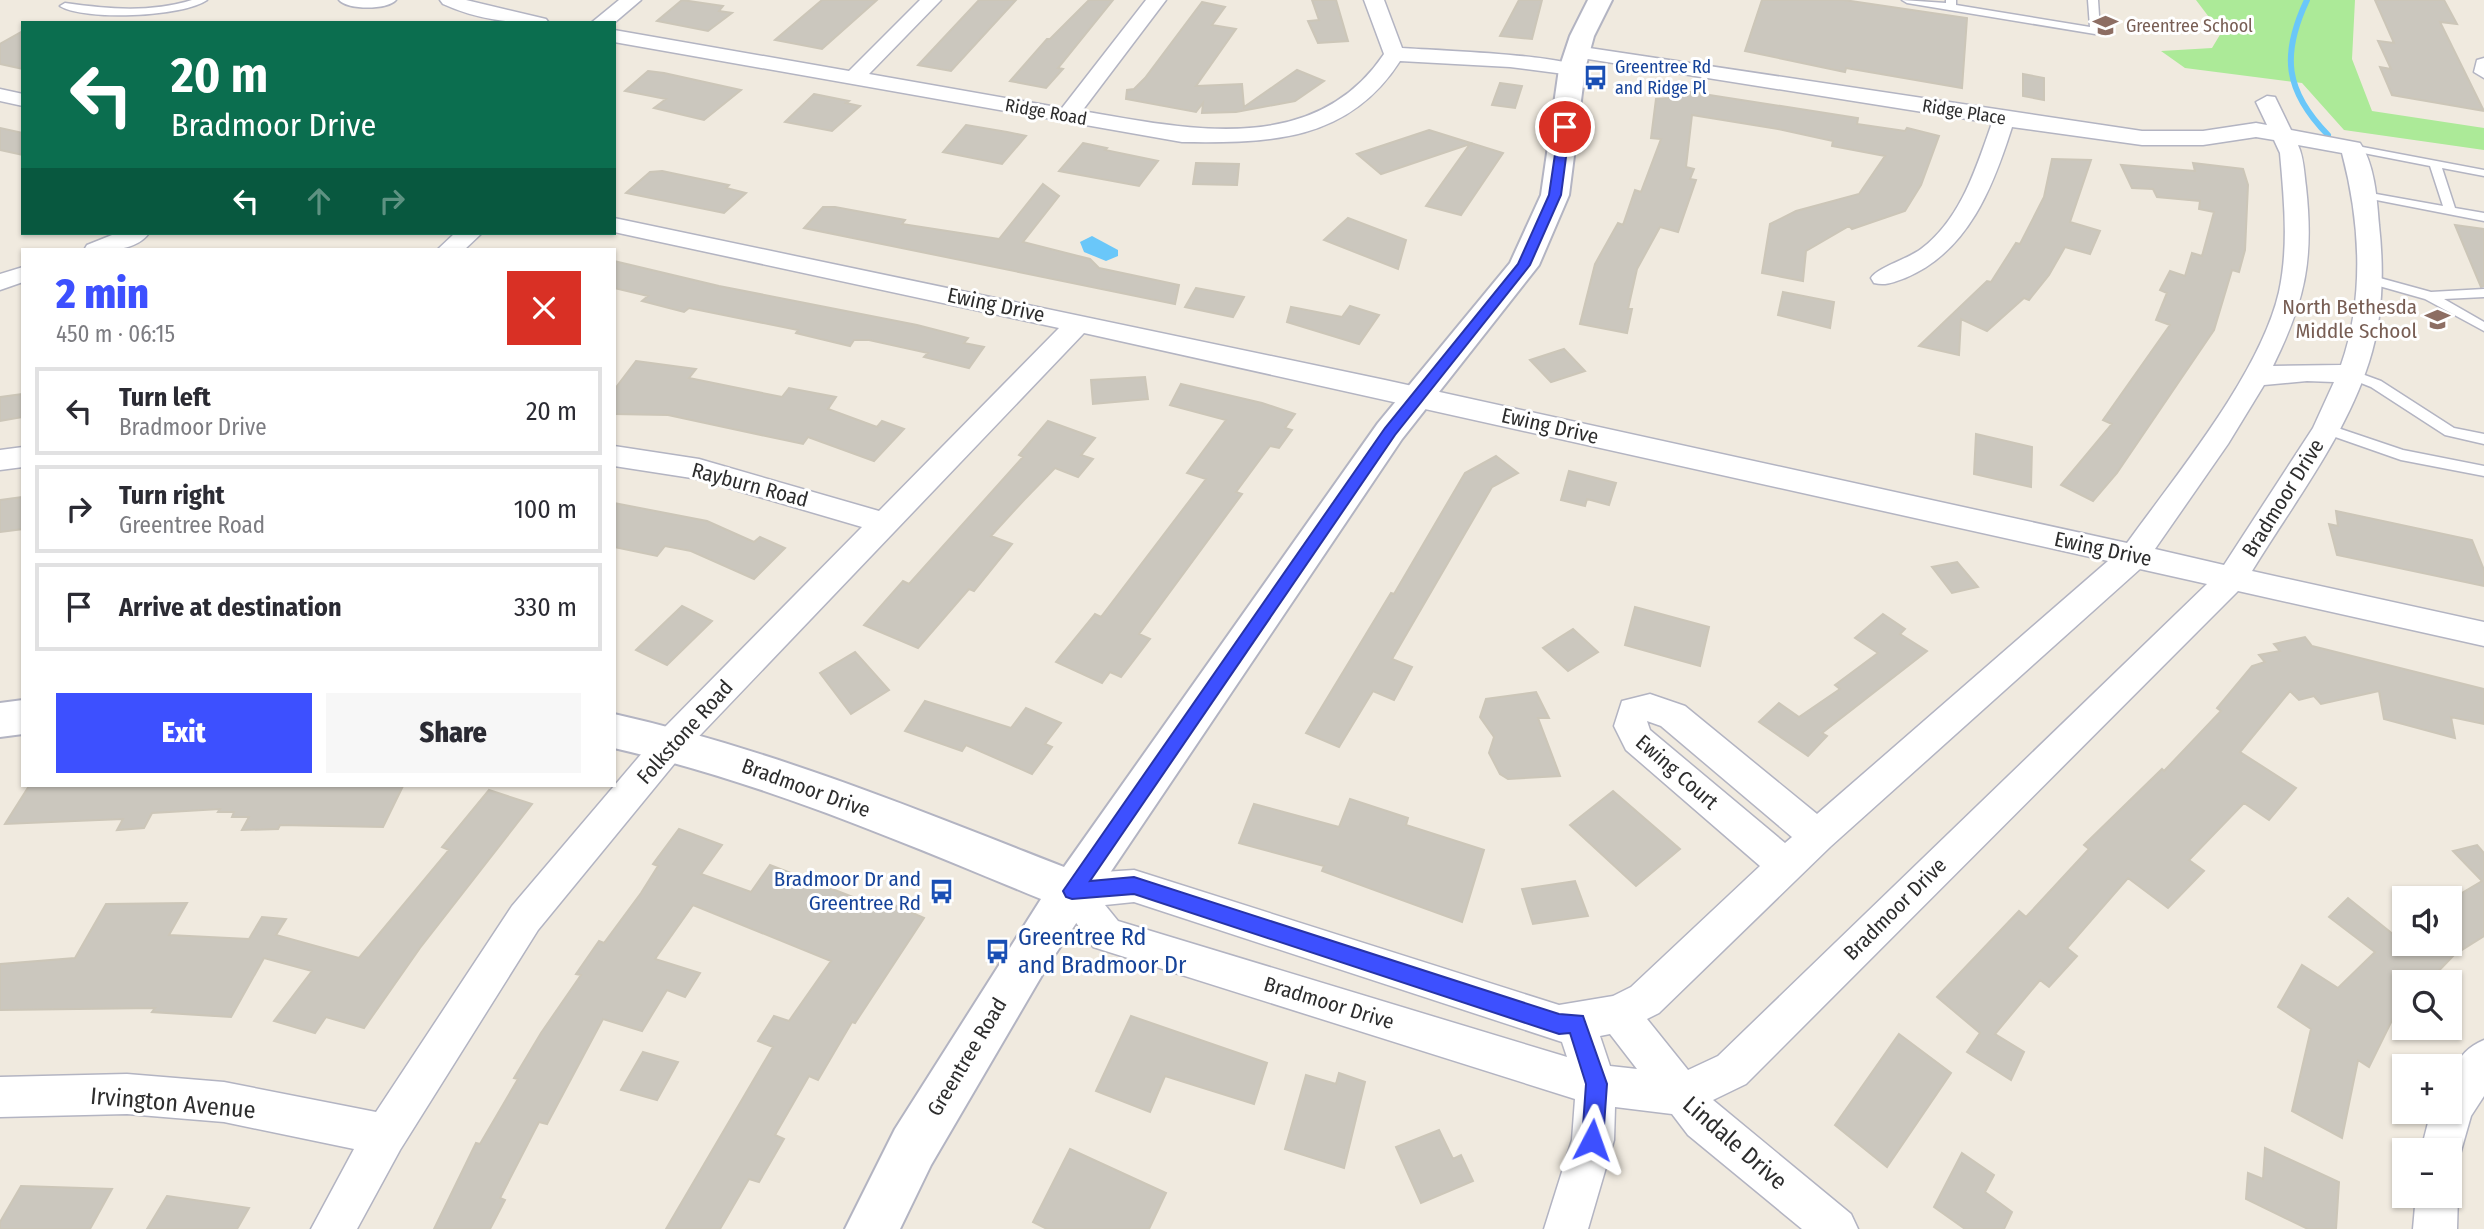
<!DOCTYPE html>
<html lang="en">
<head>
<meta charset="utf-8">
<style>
  :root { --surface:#fff; --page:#f7f7f7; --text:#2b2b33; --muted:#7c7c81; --line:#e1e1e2; --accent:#3d50ff }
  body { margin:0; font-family:"Fira Sans Condensed",sans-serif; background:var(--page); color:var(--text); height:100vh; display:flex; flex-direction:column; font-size:26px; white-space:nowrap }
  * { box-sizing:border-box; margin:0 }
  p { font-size:23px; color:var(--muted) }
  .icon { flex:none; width:38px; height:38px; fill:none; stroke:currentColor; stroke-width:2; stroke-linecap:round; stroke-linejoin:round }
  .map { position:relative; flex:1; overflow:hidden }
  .drawer { position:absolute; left:21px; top:248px; width:595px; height:539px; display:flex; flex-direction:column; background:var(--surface); border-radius:0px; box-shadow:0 2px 5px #0004 }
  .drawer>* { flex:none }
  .guide { position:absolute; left:21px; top:21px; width:595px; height:214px; border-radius:0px; box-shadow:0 2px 5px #0004; background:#0b6e4f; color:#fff; overflow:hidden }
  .buttons { position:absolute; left:2392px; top:886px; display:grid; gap:14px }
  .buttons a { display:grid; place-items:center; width:70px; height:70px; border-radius:0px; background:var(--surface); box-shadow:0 2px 5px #0004; font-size:35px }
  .pin { position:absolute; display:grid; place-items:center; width:60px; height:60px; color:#fff; margin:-30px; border:4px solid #fff; border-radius:50%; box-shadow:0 2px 7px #0007 }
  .me { position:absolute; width:77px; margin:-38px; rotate:4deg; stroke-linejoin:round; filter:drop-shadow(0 0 5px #0008) }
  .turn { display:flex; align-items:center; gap:24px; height:147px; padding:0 35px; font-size:32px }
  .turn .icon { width:91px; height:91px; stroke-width:2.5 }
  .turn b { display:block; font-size:49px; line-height:60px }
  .lanes { display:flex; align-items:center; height:66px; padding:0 35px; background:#0003; justify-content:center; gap:35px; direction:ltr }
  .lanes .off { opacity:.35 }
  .round { display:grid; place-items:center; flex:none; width:74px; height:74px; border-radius:0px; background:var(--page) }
  .headline { display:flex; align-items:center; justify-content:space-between; height:119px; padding:0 35px }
  h1 { font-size:42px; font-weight:800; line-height:52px; color:var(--accent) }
  .cta { display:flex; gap:14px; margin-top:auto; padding:14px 35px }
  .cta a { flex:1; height:80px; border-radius:0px; background:var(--accent); color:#fff; font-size:28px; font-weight:800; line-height:80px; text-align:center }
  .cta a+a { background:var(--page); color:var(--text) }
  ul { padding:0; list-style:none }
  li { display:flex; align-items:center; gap:21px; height:88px; margin:0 14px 10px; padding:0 21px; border:4px solid var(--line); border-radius:0px }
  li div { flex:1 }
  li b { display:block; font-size:26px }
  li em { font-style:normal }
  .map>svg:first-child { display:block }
</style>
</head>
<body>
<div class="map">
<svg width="2484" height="1229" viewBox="0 0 2484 1229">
  <rect width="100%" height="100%" fill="#f0eadf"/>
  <path fill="#acea98" d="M2196,0H2355L2352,59L2372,111L2484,128V150L2344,130L2302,83L2185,68L2161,51L2212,48L2221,33Z"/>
  <path fill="#6ac7f9" d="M1092,236L1118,250V256L1106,261L1084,252L1080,242Z"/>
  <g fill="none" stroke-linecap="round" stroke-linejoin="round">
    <path stroke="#6ac7f9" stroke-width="6" d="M2307,0C2281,55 2285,91 2328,135"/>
  </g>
  <path fill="#cbc7be" stroke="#ccc6b8" stroke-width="2" d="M682,0L723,6L719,11L732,13L708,31L657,21Z
    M822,0H877L822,49L775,40Z
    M979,0H1016L951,71L918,65Z
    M1089,0H1113L1058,68L1063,69L1046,88L1010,81L1047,39H1050Z
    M1312,0H1336L1348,41L1318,43L1308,21L1319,20Z
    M1519,0H1542L1532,39L1500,36Z
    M1762,0H1844L1967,18L1962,88L1846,68L1845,72L1745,51Z
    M2375,0H2444L2457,24L2440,22L2484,111L2392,95L2380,67L2391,69L2378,41L2394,43Z
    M1202,2L1225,7L1212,25L1236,29L1196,86L1242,84L1244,107L1297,70L1324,81L1295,101L1236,112L1202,113L1203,103L1196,112L1126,99L1127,90L1134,89L1145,78Z
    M23,31V69L0,64V44Z
    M648,71L664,73L741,90L704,120L654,108L666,99L625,91Z
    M2023,74L2044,78V100L2023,96Z
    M1500,83L1522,86L1515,108L1492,105Z
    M1671,89L1858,118L1857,124L1905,131L1907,128L1939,136L1921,185L1905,211L1852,229L1849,226L1806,251L1803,281L1762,273L1770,224L1796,211L1859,194L1885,156L1832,146L1833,141L1778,129L1692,115L1686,167L1694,169L1690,179L1696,180L1678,232L1660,227L1637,269L1628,309H1632L1627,333L1580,324L1595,264L1618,223L1623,225L1635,190L1641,192L1661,139L1651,138L1656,99L1669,98Z
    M814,94L849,101L846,103L860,106L832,131L785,122Z
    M966,125L1007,132L1026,136L1002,164L943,152Z
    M0,128L23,133V155L0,150Z
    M1429,130L1503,153L1461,215L1426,206L1470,144L1381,174L1357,154Z
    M1083,143L1107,148L1105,150L1158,161L1139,186L1059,171Z
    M2052,159L2091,160L2070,222L2100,231L2090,254L2065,247L2049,275L2029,300L2024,298L1987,331L1961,319L1959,355L1919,346L1987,281L1991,282L2016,243L2020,244L2044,197Z
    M1196,163L1239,164L1237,185L1193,184Z
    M2193,163L2243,169L2248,185L2245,250L2239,272L2232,270L2214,330L2117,473L2093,501L2061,485L2112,424L2103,420L2170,325L2156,320L2167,293L2160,290L2170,271L2185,276L2192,253L2202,256L2214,212L2199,209L2200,201L2157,197L2153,189L2132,188L2121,165L2195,171Z
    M662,171L729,185L726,188L746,193L724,213L626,193L650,172Z
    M1043,184L1059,196L1023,242L1090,259L1099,268L1179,285L1175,304L804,228L823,207H835L905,220L902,224L999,239Z
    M1348,218L1406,240L1398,269L1324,240Z
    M2455,225L2484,229V286L2481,287Z
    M614,261L719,286L917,325L968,338L964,343L984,347L969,368L924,357L928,353L869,340H854L850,346L796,333L798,330L689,308L684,312L642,301L648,296L614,288Z
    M1196,288L1244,297L1233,317L1185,307Z
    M1783,292L1834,302L1830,328L1778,315Z
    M1350,306L1379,315L1359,344L1287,322L1291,307L1342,317Z
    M1564,349L1585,371L1551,382L1530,360Z
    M636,361L696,369L689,378L782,397L789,388L836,397L828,409L877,427L882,421L904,429L874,461L808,437L803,444L668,415L614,414V390Z
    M1145,377L1148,399L1093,404L1091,380Z
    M1181,384L1262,403L1295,414L1285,428L1292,430L1279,448L1270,446L1236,492L1242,494L1139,634L1150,639L1121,677L1110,672L1102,683L1056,662L1095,614L1101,617L1206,479L1187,473L1226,420L1170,405Z
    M23,394V417L0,421V397Z
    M1048,421L1095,438L1081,455L1093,459L1078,477L1055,468L1024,500L991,536L1012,544L974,591L969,589L918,648L864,625L903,581L909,584L1023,457L1019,455Z
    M1976,434L2032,447L2031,487L1974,474Z
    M1496,456L1518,473L1492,487L1392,659L1412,667L1394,700L1373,691L1339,747L1306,733L1391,593L1394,594L1465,473Z
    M1569,471L1616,483L1609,505L1587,499L1585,506L1561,500Z
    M23,497V529L0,532V500Z
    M614,503L707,521L754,542L760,537L785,548L754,579L691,551L665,546L657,556L614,547Z
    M2336,511L2472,540L2484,570V586L2337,555L2329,524L2338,526Z
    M1957,562L1978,587L1952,593L1932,567Z
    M682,606L712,621L667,665L636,650Z
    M1635,607L1709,627L1700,666L1625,645Z
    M1883,614L1905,629L1900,634L1927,651L1822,733L1827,736L1808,756L1759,722L1779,703L1799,717L1840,689L1835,685L1878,653L1855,638Z
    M1573,629L1598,652L1568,671L1543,648Z
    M2305,637L2312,646L2484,689V724L2451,717L2455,738L2384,719L2379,691L2321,704L2314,696L2299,700L2290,691L2240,752L2296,788L2269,820L2244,803L2189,860L2204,871L2168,908L2128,878L2067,948L2077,956L2049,987L2040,980L1995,1034L2024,1052L2011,1080L1967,1052L1980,1033L1937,997L2019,911L2026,917L2089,849L2084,845L2162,769L2164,771L2221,711L2217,708L2252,666L2265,662L2259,655L2280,651L2274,644Z
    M855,652L889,690L851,714L820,673Z
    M1536,692L1549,718H1538L1560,776L1508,779L1500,774L1489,753L1494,737L1480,717L1486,699Z
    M925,701L1011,728L1026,708L1061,723L1045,744L1052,747L1032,774L966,745L962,751L905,731Z
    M29,786H403L383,827L280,825L278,829L242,830L249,817H232L234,812H218L220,809L152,813L144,828L117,830L123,819L5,824Z
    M489,790L532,804L420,948L364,1028L326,1017L315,1033L274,1021L312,971L264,958L231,1017L152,1012L155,1008L0,1010V964L75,958L106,904L187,903L169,935L249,939L262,917L286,919L276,935L359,958L449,850L442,847Z
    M1613,791L1680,849L1636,886L1570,825Z
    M1350,799L1408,818L1406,825L1484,850L1462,922L1322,871L1324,866L1239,843L1254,804L1339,827Z
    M679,829L722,845L701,874L751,892L770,865L871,904L876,897L924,918L855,1023L852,1022L818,1080L809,1076L775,1135L784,1139L759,1182L749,1179L720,1229H666L773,1047L758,1041L774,1016L789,1021L831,961L693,905L655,959L700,973L685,997L667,990L642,1031L603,1019L547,1124L539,1122L500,1198L505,1200L490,1229H434L476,1143L480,1144L518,1079L514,1078L541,1033L581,975L576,974L599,941L604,943L641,893L658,866L653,864Z
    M2477,845L2484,853V936L2454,955L2428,982H2404V996L2369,1067L2358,1060L2342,1138L2292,1111L2311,1029L2278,1007L2302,965L2338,988L2375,952L2329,917L2348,898L2404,943H2450V900L2482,881L2453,851Z
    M1575,881L1588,916L1533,924L1522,889Z
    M1131,1016L1267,1063L1254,1104L1165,1076L1150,1112L1096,1091Z
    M1899,1034L1951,1073L1887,1167L1835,1125Z
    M643,1052L678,1062L657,1100L621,1090Z
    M1339,1073L1365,1082L1344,1168L1285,1149L1306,1075L1336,1084Z
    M1439,1130L1453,1159L1461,1155L1473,1181L1421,1203L1396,1147Z
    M2265,1148L2339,1182L2336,1229H2308L2246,1199L2248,1173L2263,1179Z
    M1070,1149L1166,1193L1149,1229H1047L1033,1222Z
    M1962,1153L1994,1175L1985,1192L2012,1212L2004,1229H1965L1934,1207Z
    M21,1186L112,1189L90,1229H0V1222Z
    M167,1196L249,1208L237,1229H147Z"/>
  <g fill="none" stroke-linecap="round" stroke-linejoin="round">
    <defs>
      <path id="lane" d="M192,0H207C183,17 84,21 60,6L65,3C108,9 150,13 192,0Z
        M1902,0L1946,3V0H1956V5L2090,27L2088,0H2098L2100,31L2095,34L1907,3Z
        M2352,145L2484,170V176L2442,168L2455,208L2484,213V221L2361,197L2359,195L2365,192L2443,206L2430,166L2348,150L2346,148Z
        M2369,275L2431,292L2484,289V297L2444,299L2484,322V331L2425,299L2365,282V276Z
        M2351,370L2381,381L2454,428L2484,434V444L2445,435L2371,387L2346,377V371Z
        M2326,424L2403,450L2484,466V476L2401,460L2321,432L2319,429Z"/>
      <path id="street" d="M339,0H396C387,10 348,10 339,0Z
        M440,0H466L546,19L549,23C511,23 478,20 443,4Z
        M619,0H641L614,23H591Z
        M920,0H941L869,74L1062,108L1146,0H1166L1082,111C1187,129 1314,158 1384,54L1364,0H1384L1402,48C1428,50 1572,55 1582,69L1572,75L1510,67L1400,61C1348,142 1270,143 1182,142L614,42V30L849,71Z
        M1576,46L2142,131H2203L2256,123L2267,125L2256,102L2267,96L2275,97L2291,130L2360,143C2375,165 2377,200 2379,225C2384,270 2383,319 2369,362C2345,437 2293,504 2252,571L2484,622V646L2238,591L1746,1084L1713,1100L1851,1214L1858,1229H1802L1688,1135L1672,1114L1615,1107L1614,1140L1588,1229H1544L1572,1140L1575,1099L1093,947L1054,891L1059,879L1072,874L1134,870L1559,1005L1613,996L1631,987L1760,866L1626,750L1614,726L1622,701L1650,694L1685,706L1817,814L2108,561L1084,333L684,752L538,930L400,1150L357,1229H311L354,1149L224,1122L127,1114L0,1117V1077L127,1074L224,1082L376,1112L512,906L660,732L862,527L698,479L614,466V446L699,459L879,511L1059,328L614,232V218L1385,380L2127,543C2176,475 2260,374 2279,292C2289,246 2284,199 2280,153L2274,140L2256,137L2203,145H2142L2012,127C1993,187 1968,252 1905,278C1894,282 1886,286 1874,283L1871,278C1878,267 1908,259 1921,249C1961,219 1976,168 1992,123L1569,56L1566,52ZM2298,145L2342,153C2360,221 2365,297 2341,365L2273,366C2305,301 2314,260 2306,187C2304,173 2304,158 2298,145ZM2307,381L2334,382L2313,428L2224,565L2155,549L2228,444L2264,385ZM2140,569L2207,584L1718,1056L1688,1070L1647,1019L1659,1013L1830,847ZM1647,721L1661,726L1792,837L1785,843L1650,730ZM1134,902L1562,1042L1567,1057L1118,921L1105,905ZM1610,1034L1637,1069L1610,1066L1600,1036Z
        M2484,58V78L2474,72L2477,60Z
        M0,89L23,94V106L0,101Z
        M117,233H149C136,252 104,251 84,250L87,245Z
        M455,233H482L464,250H437Z
        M23,267V282L0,290V274Z
        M23,447V467L0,470V450Z
        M2484,1040V1096L2471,1116L2457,1165L2450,1168V1150H2421L2431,1111H2450C2450,1080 2451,1054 2484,1040Z
        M2450,1179L2458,1195L2457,1229H2413L2416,1195H2450Z"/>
      <path id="secondary" d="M1588,0H1612L1594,36L1585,69L1569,195L1539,265L1402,439L1048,965L931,1165L900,1229H845L895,1129L1041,899C900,841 763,782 614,748V714C770,749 916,809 1064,867L1378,423L1510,263L1541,195L1559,69L1570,36Z
        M23,700V734L0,737V703Z"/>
    </defs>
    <use href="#lane" stroke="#b3b4c2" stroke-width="3"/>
    <use href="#street" stroke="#b3b4c2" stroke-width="3"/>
    <use href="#secondary" stroke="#b3b4c2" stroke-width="4"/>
    <use href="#lane" fill="#fff" fill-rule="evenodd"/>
    <use href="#street" fill="#fff" fill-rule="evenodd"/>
    <use href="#secondary" fill="#fff" fill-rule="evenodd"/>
  </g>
  <path fill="#3d50ff" stroke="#2834a6" stroke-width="2" d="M1565,123L1570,127L1561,195L1530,265L1395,435L1090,881L1134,877L1559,1014L1583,1016L1607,1084L1603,1140L1600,1148L1592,1151L1585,1148L1582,1140L1586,1084L1570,1033L1559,1034L1134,894L1072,899L1066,897L1063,891L1385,428L1518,264L1549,195L1559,127Z"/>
  <defs>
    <symbol id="school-bare" viewBox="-9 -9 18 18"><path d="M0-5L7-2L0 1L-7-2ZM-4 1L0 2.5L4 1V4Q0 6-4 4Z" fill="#8d6e63" stroke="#fff" stroke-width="2.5" paint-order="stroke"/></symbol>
    <symbol id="bus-bare" viewBox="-9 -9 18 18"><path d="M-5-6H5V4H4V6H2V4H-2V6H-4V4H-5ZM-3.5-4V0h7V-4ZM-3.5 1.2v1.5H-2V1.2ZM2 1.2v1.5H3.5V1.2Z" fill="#1a4fb4" stroke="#fff" stroke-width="2.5" paint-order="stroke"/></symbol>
  </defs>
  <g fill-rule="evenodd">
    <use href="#school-bare" x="2088" y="8" width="35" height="35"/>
    <use href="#bus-bare" x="1578" y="60" width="35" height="35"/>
    <use href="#school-bare" x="2420" y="302" width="35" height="35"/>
    <use href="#bus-bare" x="924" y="874" width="35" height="35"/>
    <use href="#bus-bare" x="980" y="934" width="35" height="35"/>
  </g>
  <g text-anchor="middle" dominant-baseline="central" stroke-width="6" stroke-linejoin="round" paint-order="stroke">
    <g font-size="18" fill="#785e54" stroke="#fff" text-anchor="start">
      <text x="2126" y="26">Greentree School</text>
    </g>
    <g font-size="18" fill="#164399" stroke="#fff" text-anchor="start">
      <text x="1615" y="67">Greentree Rd<tspan x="1615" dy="21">and Ridge Pl</tspan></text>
    </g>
    <g font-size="18" fill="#2d2d2d" stroke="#fff">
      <text transform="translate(1046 112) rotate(10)">Ridge Road</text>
      <text transform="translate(1964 112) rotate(9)">Ridge Place</text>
    </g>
    <g font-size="21" fill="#2d2d2d" stroke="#fff">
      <text transform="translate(996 305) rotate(12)">Ewing Drive</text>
      <text transform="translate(1550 426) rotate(13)">Ewing Drive</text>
      <text transform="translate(750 485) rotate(15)">Rayburn Road</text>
      <text transform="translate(2283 498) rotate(-58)">Bradmoor Drive</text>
      <text transform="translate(2103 549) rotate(12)">Ewing Drive</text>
      <text transform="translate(685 732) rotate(-48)">Folkstone Road</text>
      <text transform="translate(1677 772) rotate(41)">Ewing Court</text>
      <text transform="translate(806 788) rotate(20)">Bradmoor Drive</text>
      <text transform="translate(1895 909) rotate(-45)">Bradmoor Drive</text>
      <text transform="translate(1329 1003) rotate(17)">Bradmoor Drive</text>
      <text transform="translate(967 1057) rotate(-59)">Greentree Road</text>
    </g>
    <g font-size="21" fill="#785e54" stroke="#fff" text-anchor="end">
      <text x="2417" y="307">North Bethesda<tspan x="2417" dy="24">Middle School</tspan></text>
    </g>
    <g font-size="21" fill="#164399" stroke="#fff" text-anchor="end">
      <text x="921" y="879">Bradmoor Dr and<tspan x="921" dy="24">Greentree Rd</tspan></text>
    </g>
    <g font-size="24" fill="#164399" stroke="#fff" text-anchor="start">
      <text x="1018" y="937">Greentree Rd<tspan x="1018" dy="28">and Bradmoor Dr</tspan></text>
    </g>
    <g font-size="24" fill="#2d2d2d" stroke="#fff">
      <text transform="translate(173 1103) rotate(5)">Irvington Avenue</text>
      <text transform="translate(1735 1143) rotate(41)">Lindale Drive</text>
    </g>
  </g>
</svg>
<div class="buttons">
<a><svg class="icon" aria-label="sound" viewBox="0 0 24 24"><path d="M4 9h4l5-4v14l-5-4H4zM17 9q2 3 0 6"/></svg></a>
<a><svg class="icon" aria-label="search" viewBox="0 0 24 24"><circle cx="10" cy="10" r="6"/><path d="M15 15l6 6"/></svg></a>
<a>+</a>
<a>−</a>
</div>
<div class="pin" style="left:1565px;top:127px;background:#d93025"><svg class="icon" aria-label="arrive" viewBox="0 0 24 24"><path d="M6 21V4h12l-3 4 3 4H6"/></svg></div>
<svg class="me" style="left:1592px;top:1140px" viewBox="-20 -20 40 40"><path d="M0-17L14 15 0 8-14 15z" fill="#3d50ff" stroke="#fff" stroke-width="4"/></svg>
<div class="guide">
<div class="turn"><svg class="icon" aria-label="left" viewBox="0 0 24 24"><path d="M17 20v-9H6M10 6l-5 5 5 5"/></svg><div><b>20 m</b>Bradmoor Drive</div></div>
<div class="lanes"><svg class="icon" aria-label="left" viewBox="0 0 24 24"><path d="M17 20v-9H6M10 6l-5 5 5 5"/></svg><svg class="icon off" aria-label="ahead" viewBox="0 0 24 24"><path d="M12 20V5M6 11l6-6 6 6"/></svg><svg class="icon off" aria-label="right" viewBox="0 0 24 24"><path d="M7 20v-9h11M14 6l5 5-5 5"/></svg></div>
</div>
<section class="drawer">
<div class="headline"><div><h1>2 min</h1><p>450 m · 06:15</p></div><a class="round" style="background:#d93025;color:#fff"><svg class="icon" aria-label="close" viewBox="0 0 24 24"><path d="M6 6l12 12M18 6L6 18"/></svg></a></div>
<ul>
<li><svg class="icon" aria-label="left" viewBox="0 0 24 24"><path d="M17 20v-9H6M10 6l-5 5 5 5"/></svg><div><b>Turn left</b><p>Bradmoor Drive</p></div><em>20 m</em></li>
<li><svg class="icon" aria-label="right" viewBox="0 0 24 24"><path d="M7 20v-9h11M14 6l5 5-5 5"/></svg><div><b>Turn right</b><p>Greentree Road</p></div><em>100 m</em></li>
<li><svg class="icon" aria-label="arrive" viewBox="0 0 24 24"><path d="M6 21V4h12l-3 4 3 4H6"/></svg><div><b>Arrive at destination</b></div><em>330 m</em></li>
</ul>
<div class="cta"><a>Exit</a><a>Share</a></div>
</section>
</div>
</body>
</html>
